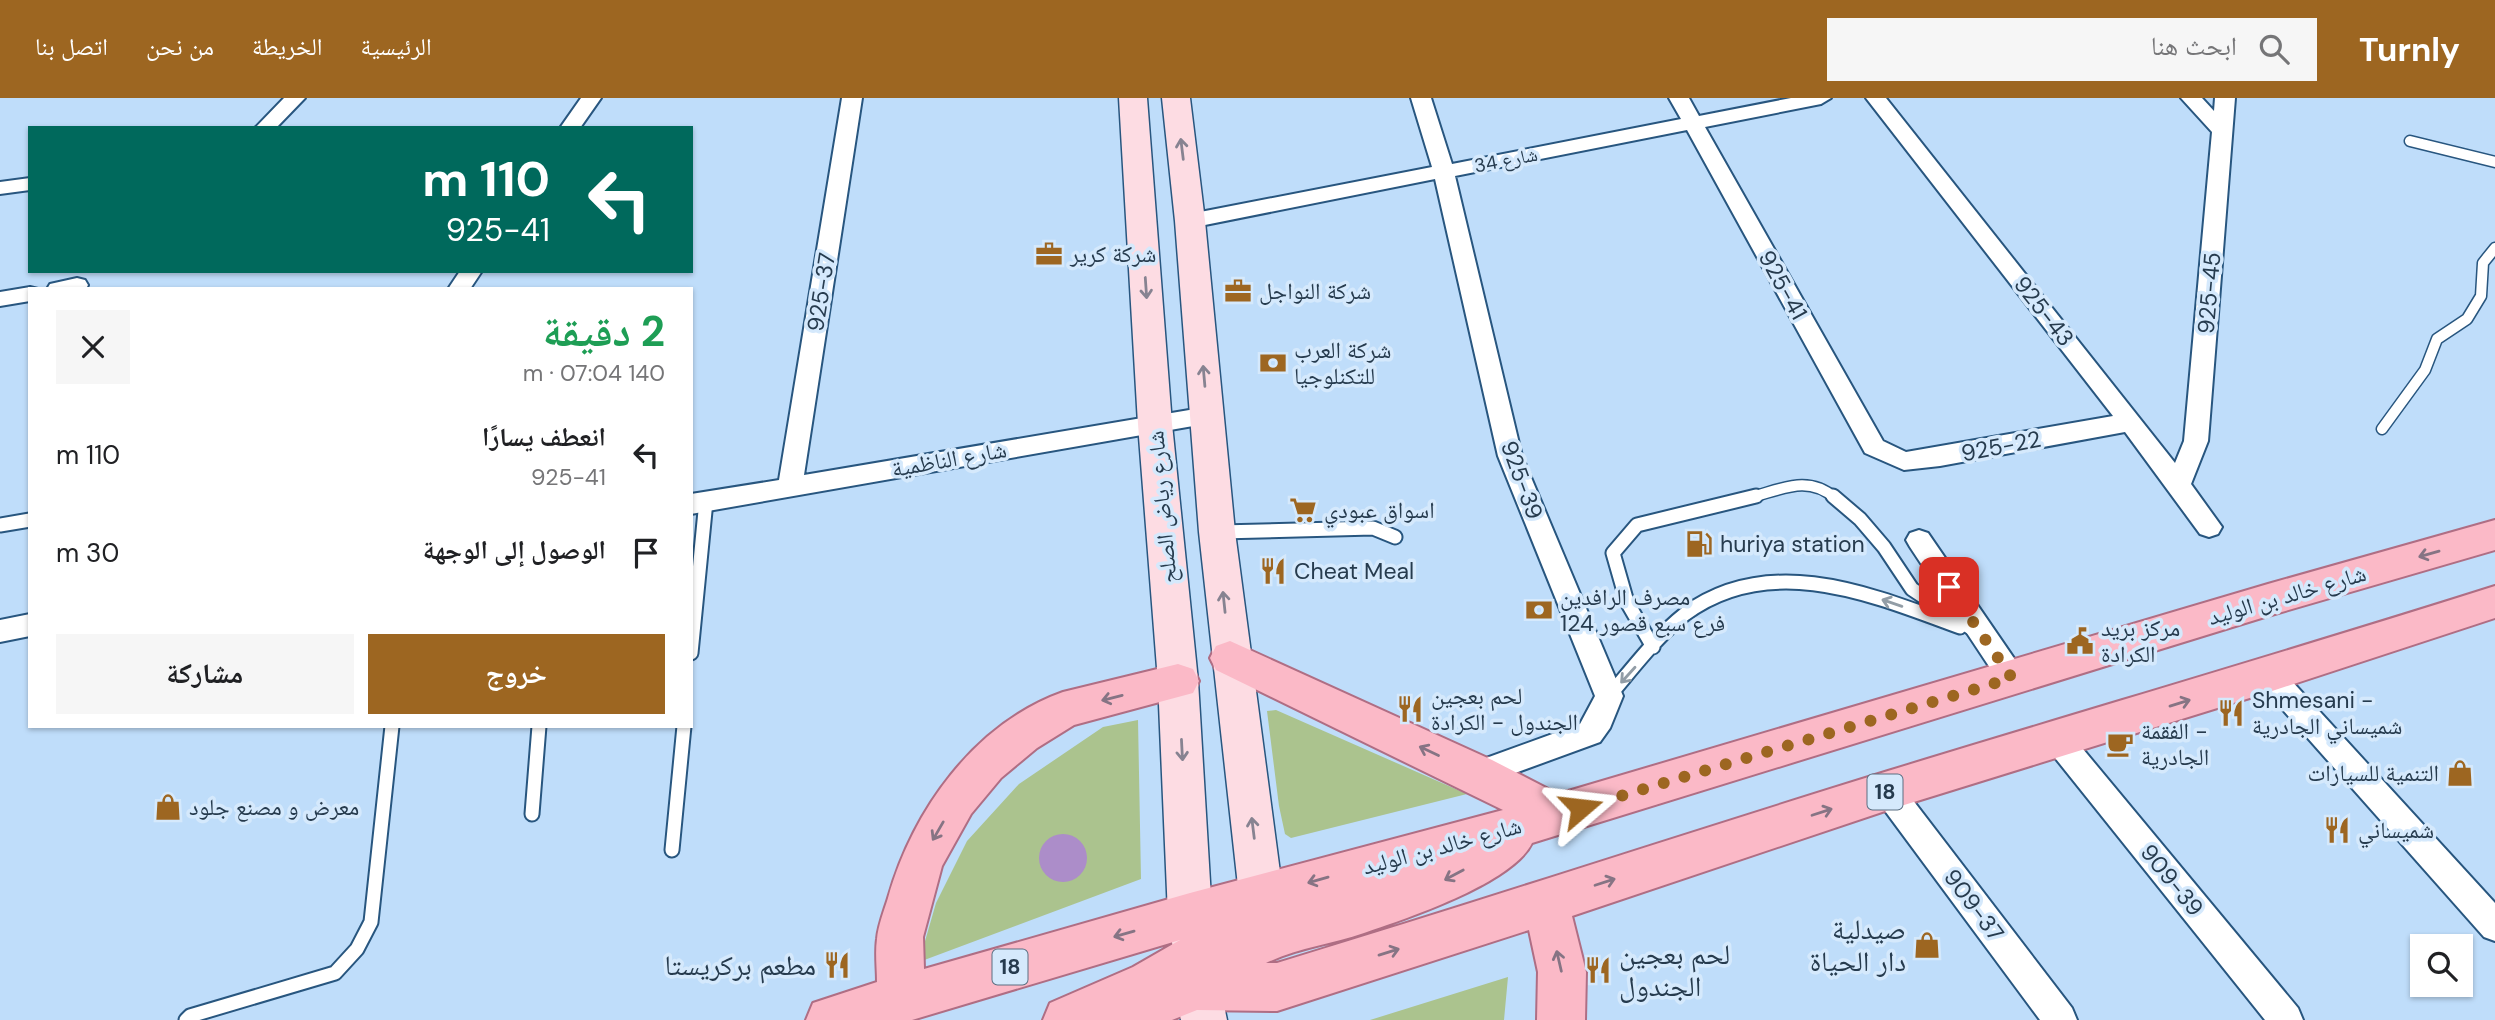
<!DOCTYPE html>
<html lang="ar">
<head>
<meta charset="utf-8">
<style>
  :root { --surface:#fff; --page:#f6f6f6; --text:#202124; --muted:#757577; --accent:#9d6621 }
  body { margin:0; font-family:"DM Sans","Noto Naskh Arabic",sans-serif; background:var(--page); color:var(--text); direction:rtl; height:100vh; display:flex; flex-direction:column; font-size:26px; white-space:nowrap }
  * { box-sizing:border-box; margin:0 }
  p { font-size:23px; color:var(--muted) }
  .icon { flex:none; width:38px; height:38px; fill:none; stroke:currentColor; stroke-width:2; stroke-linecap:round; stroke-linejoin:round }
  .map { position:relative; flex:1; overflow:hidden; direction:ltr }
  .panel { position:absolute; left:28px; top:189px; width:665px; height:441px; display:flex; flex-direction:column; background:var(--surface); border-radius:0px; box-shadow:0 2px 5px #0004; direction:rtl }
  .panel>* { flex:none }
  .top-card { position:absolute; left:28px; top:28px; width:665px; height:147px; border-radius:0px; box-shadow:0 2px 5px #0004; direction:rtl; background:#00695c; color:#fff; overflow:hidden }
  .tools { position:absolute; left:2410px; top:836px; display:grid; gap:14px }
  .tools a { display:grid; place-items:center; width:63px; height:63px; border-radius:0px; background:var(--surface); box-shadow:0 2px 5px #0004; font-size:35px }
  .pin { position:absolute; display:grid; place-items:center; width:60px; height:60px; color:#fff; margin:-30px; border-radius:14px; box-shadow:0 4px 10px #0006 }
  .me { position:absolute; width:77px; margin:-38px; rotate:73deg; stroke-linejoin:round; filter:drop-shadow(0 0 5px #0008) }
  .turn { display:flex; align-items:center; gap:24px; height:147px; padding:0 28px; font-size:32px }
  .turn .icon { width:91px; height:91px; stroke-width:2.5 }
  .turn b { display:block; font-size:49px; line-height:60px }
  .round { display:grid; place-items:center; flex:none; width:74px; height:74px; border-radius:0px; background:var(--page) }
  .overview { display:flex; align-items:center; justify-content:space-between; height:119px; padding:0 28px }
  h1 { font-size:42px; font-weight:700; line-height:52px; color:#1e9e55 }
  .action { display:flex; gap:14px; margin-top:auto; padding:14px 28px }
  .action a { flex:1; height:80px; border-radius:0px; background:var(--accent); color:#fff; font-size:28px; font-weight:700; line-height:80px; text-align:center }
  .action a+a { background:var(--page); color:var(--text) }
  ul { padding:0; list-style:none }
  li { display:flex; align-items:center; gap:21px; height:98px; padding:0 28px }
  li div { flex:1 }
  li b { display:block; font-size:26px }
  li em { font-style:normal }
  header { display:flex; align-items:center; gap:42px; box-sizing:border-box; height:98px; padding:0 35px; background:var(--accent); color:#fff }
  header strong { font-size:33px }
  nav { display:flex; gap:38px; margin-inline-start:auto; font-size:24px }
  .search { width:490px; height:63px; background:var(--page); display:flex; align-items:center; gap:18px; box-sizing:border-box; padding:0 24px; border-radius:0px; color:var(--muted); font-size:26px }
  .map>svg:first-child { display:block }
</style>
</head>
<body>
<header>
<strong>Turnly</strong>
<div class="search"><svg class="icon" aria-label="search" viewBox="0 0 24 24"><circle cx="10" cy="10" r="6"/><path d="M15 15l6 6"/></svg>ابحث هنا</div>
<nav><a>الرئيسية</a><a>الخريطة</a><a>من نحن</a><a>اتصل بنا</a></nav>
</header>
<div class="map">
<svg width="2495" height="922" viewBox="0 0 2495 922">
  <rect width="100%" height="100%" fill="#bfddfa"/>
  <path fill="#abc38e" d="M1276,612L1467,696L1291,740L1285,736L1279,708L1267,613Z
    M1138,622L1141,781L919,864L936,805L967,743L1019,686L1103,629Z
    M1508,879L1504,922H1370Z"/>
  <path fill="#ac8dc9" d="M1039 760a24 24 0 1 1 48 0a24 24 0 1 1-48 0Z"/>
  <g fill="none" stroke-linecap="round" stroke-linejoin="round">
    <defs>
      <path id="lane-far1" d="M2410,43L2495,64
        M2382,331L2425,272L2437,241L2467,221L2481,198L2483,165L2495,150
        M1748,400C1781,392 1807,376 1835,400"/>
      <path id="lane" d="M1833,398L1860,421L1884,449L1912,491L1971,530
        M0,427L30,422
        M1220,434L1373,430L1395,439
        M1653,549L1627,504L1613,455L1637,427L1756,398
        M691,555L706,403
        M1609,598C1633,570 1656,539 1685,516C1770,453 1873,497 1960,529
        M532,716L539,628
        M672,752L684,628
        M186,922L190,918L335,875L357,851L371,824L392,628"/>
      <path id="street" d="M284,0H305L276,30H255Z
        M581,0H601L580,30H560Z
        M842,0H862L804,377L1207,309L1216,312L1219,318L1216,324L691,416V396L779,382Z
        M1411,0H1431L1452,66L1681,21L1669,0H1689L1699,18L1791,0H1831L1821,6L1705,29L1883,343L1906,354L2113,318L1866,0H1886L2175,365L2184,343L2212,34L2181,0H2202L2214,13L2215,0H2235L2208,343L2191,386L2222,429L2218,436L2209,439L2200,436L2125,334L1940,368L1904,372L1865,355L1687,32L1455,78L1522,358L1623,598L1610,630L1600,644L1477,689L1467,685L1462,676L1467,667L1580,626L1595,598L1498,358L1435,81L1190,130L1183,128L1179,123L1183,118L1190,116L1432,69Z
        M30,80V92L0,96V84Z
        M460,173H482L470,191H448Z
        M77,180L85,182L88,187L86,191H47L50,186Z
        M30,189L38,191H30V203L0,208V194Z
        M1919,432L1928,435L2022,572L2026,580L2022,588L2012,592L2002,588L1910,449L1906,442L1910,435Z
        M30,516V538L0,544V522Z
        M2269,565L2279,569L2495,805V843L2484,839L2259,585L2255,577L2259,569Z
        M2058,629L2068,633L2298,910L2303,922H2265L2048,651L2044,642L2048,633Z
        M1888,680L1899,684L2072,910L2077,922H2040L1877,702L1873,693L1877,684Z"/>
      <path id="secondary" d="M1119,0H1147L1172,326L1198,583L1212,817L1220,858V888L1227,922H1181L1174,888V858L1168,817L1158,583L1138,326Z
        M1162,0H1190L1205,123L1235,434L1283,797L1277,812L1261,818L1245,812L1239,797L1199,434L1175,123Z"/>
      <path id="primary" d="M2495,422V452L2268,518L1532,745C1513,785 1406,821 1364,835C1332,846 1297,850 1266,865H1277C1481,803 1684,736 1888,673C2090,611 2293,552 2495,488V520L2269,594L1888,712L1572,818L1586,874L1585,922H1537L1538,874L1529,832L1277,913L1197,912L1172,922H1043L1050,905L1133,869L1180,842L912,922H806L813,905L877,884C877,870 875,855 877,841C878,828 884,813 888,800C913,712 974,626 1063,594L1178,566L1193,571L1199,583L1193,595L1074,627L1037,650L1001,680L971,716L942,768L923,839L924,871L1190,795L1503,712L1216,572L1210,560L1216,548L1230,543L1492,662L1558,696L2268,486Z"/>
    </defs>
    <use href="#lane-far1" stroke="#28567f" stroke-width="13"/>
    <use href="#lane" stroke="#28567f" stroke-width="17"/>
    <use href="#street" stroke="#28567f" stroke-width="4"/>
    <use href="#secondary" stroke="#28567f" stroke-width="3"/>
    <use href="#primary" stroke="#af6e84" stroke-width="4"/>
    <use href="#lane-far1" stroke="#fff" stroke-width="10"/>
    <use href="#lane" stroke="#fff" stroke-width="13"/>
    <use href="#street" fill="#fff" fill-rule="evenodd"/>
    <use href="#secondary" fill="#fddce3" fill-rule="evenodd"/>
    <use href="#primary" fill="#fbb9c7" fill-rule="evenodd"/>
  </g>
  <defs><path id="oneway-shaft" d="M-6 0H5M1.5-3L5.5 0L1.5 3" fill="none" stroke-width="1.6" stroke-linecap="round" stroke-linejoin="round" transform="scale(1.75)"/></defs>
  <g stroke="#878391">
    <use href="#oneway-shaft" transform="translate(1182 51) rotate(-97)"/>
    <use href="#oneway-shaft" transform="translate(1146 190) rotate(86)"/>
    <use href="#oneway-shaft" transform="translate(1204 278) rotate(-95)"/>
    <use href="#oneway-shaft" transform="translate(1224 504) rotate(-96)"/>
    <use href="#oneway-shaft" transform="translate(1182 652) rotate(87)"/>
    <use href="#oneway-shaft" transform="translate(1253 730) rotate(-97)"/>
  </g>
  <g stroke="#867484">
    <use href="#oneway-shaft" transform="translate(2429 456) rotate(164)"/>
    <use href="#oneway-shaft" transform="translate(1112 600) rotate(166)"/>
    <use href="#oneway-shaft" transform="translate(2180 605) rotate(-17)"/>
    <use href="#oneway-shaft" transform="translate(1429 653) rotate(-155)"/>
    <use href="#oneway-shaft" transform="translate(1822 714) rotate(-18)"/>
    <use href="#oneway-shaft" transform="translate(938 733) rotate(120)"/>
    <use href="#oneway-shaft" transform="translate(1454 777) rotate(152)"/>
    <use href="#oneway-shaft" transform="translate(1318 782) rotate(164)"/>
    <use href="#oneway-shaft" transform="translate(1605 784) rotate(-18)"/>
    <use href="#oneway-shaft" transform="translate(1124 836) rotate(164)"/>
    <use href="#oneway-shaft" transform="translate(1389 854) rotate(-17)"/>
    <use href="#oneway-shaft" transform="translate(1559 863) rotate(-103)"/>
  </g>
  <g stroke="#929da6">
    <use href="#oneway-shaft" transform="translate(1892 505) rotate(-161)"/>
    <use href="#oneway-shaft" transform="translate(1628 577) rotate(132)"/>
  </g>
  <g fill="none" stroke-linecap="round" stroke-linejoin="round">
    <path stroke="#9d6621" stroke-width="12" stroke-dasharray="0 21.6" d="M1581,710L2012,580L1949,489"/>
  </g>
  <defs>
    <symbol id="office-bare" viewBox="-9 -9 18 18"><path d="M-6-3h4V-5.5h4V-3h4V5H-6ZM-1-4.5V-3h2v-1.5ZM-6 0V1H6V0Z" fill="#9d6621" stroke="#d5e9fc" stroke-width="2.5" paint-order="stroke"/></symbol>
    <symbol id="bank-bare" viewBox="-9 -9 18 18"><path d="M-6-4H6V4H-6ZM0-2.3a2.3 2.3 0 1 0 0 4.6a2.3 2.3 0 1 0 0-4.6Z" fill="#9d6621" stroke="#d5e9fc" stroke-width="2.5" paint-order="stroke"/></symbol>
    <symbol id="supermarket-bare" viewBox="-9 -9 18 18"><path d="M-6-5.5h2.5l.6 2H6L4.5 2H-2.5L-4.4-4H-6ZM-1.5 3.2a1.3 1.3 0 1 0 .1 0ZM3 3.2a1.3 1.3 0 1 0 .1 0Z" fill="#9d6621" stroke="#d5e9fc" stroke-width="2.5" paint-order="stroke"/></symbol>
    <symbol id="fuel-bare" viewBox="-9 -9 18 18"><path d="M-5.5-6h7V0h2V4h1.3V-2.5L3-4.5l.8-.8L6-3V5H2.5V1h-1V6h-7ZM-4.2-4.7v3.2H.2V-4.7Z" fill="#9d6621" stroke="#d5e9fc" stroke-width="2.5" paint-order="stroke"/></symbol>
    <symbol id="restaurant-bare" viewBox="-9 -9 18 18"><path d="M-5-6h1v4h1v-4h1v4h1v-4h1v5L-1.5 .5V6h-2V.5L-5-1ZM5-6V6H3V1.5H1.5Q1.5-4 5-6Z" fill="#9d6621" stroke="#d5e9fc" stroke-width="2.5" paint-order="stroke"/></symbol>
    <symbol id="civic-bare" viewBox="-9 -9 18 18"><path d="M-.6-6.5H3V-4.5H.6V-3L4-1V1h2V6H-6V1h2V-1L-.6-3ZM-1.2 2.5V6h2.4V2.5Z" fill="#9d6621" stroke="#d5e9fc" stroke-width="2.5" paint-order="stroke"/></symbol>
    <symbol id="cafe-bare" viewBox="-9 -9 18 18"><path d="M-5.5-4.5H6V0H3Q3 3.5 0 3.5H-2.5Q-5.5 3.5-5.5 0ZM3-3.2v2h1.7v-2ZM-6 4.5H4V6H-6Z" fill="#9d6621" stroke="#d5e9fc" stroke-width="2.5" paint-order="stroke"/></symbol>
    <symbol id="shop-bare" viewBox="-9 -9 18 18"><path d="M-5-2.5h2.3a2.7 3.5 0 0 1 5.4 0H5L5.5 6h-11ZM-1.5-2.5h3a1.5 2.3 0 0 0-3 0Z" fill="#9d6621" stroke="#d5e9fc" stroke-width="2.5" paint-order="stroke"/></symbol>
  </defs>
  <g fill-rule="evenodd">
    <use href="#office-bare" x="1030" y="137" width="38" height="38"/>
    <use href="#office-bare" x="1219" y="174" width="38" height="38"/>
    <use href="#bank-bare" x="1254" y="246" width="38" height="38"/>
    <use href="#supermarket-bare" x="1284" y="393" width="38" height="38"/>
    <use href="#fuel-bare" x="1680" y="427" width="38" height="38"/>
    <use href="#restaurant-bare" x="1254" y="454" width="38" height="38"/>
    <use href="#bank-bare" x="1520" y="493" width="38" height="38"/>
    <use href="#civic-bare" x="2061" y="524" width="38" height="38"/>
    <use href="#restaurant-bare" x="1391" y="592" width="38" height="38"/>
    <use href="#restaurant-bare" x="2212" y="596" width="38" height="38"/>
    <use href="#cafe-bare" x="2101" y="627" width="38" height="38"/>
    <use href="#shop-bare" x="2441" y="656" width="38" height="38"/>
    <use href="#shop-bare" x="149" y="690" width="38" height="38"/>
    <use href="#restaurant-bare" x="2318" y="713" width="38" height="38"/>
    <use href="#shop-bare" x="1908" y="828" width="38" height="38"/>
    <use href="#restaurant-bare" x="818" y="848" width="38" height="38"/>
    <use href="#restaurant-bare" x="1579" y="853" width="38" height="38"/>
  </g>
  <g text-anchor="middle" dominant-baseline="central" stroke-width="7" stroke-linejoin="round" paint-order="stroke">
    <g font-size="19" fill="#263b4e" stroke="#d5e9fc">
      <text transform="translate(1506 62) rotate(-11)">شارع 34</text>
    </g>
    <g fill="#d5e9fc" stroke="#5a6f82" stroke-width="2">
      <rect x="1867.5" y="676.5" width="35" height="35" rx="5"/>
      <rect x="992.5" y="851.5" width="35" height="35" rx="5"/>
    </g>
    <g font-size="21" font-weight="bold" fill="#263b4e">
      <text x="1885" y="694">18</text>
      <text x="1010" y="869">18</text>
    </g>
    <g font-size="23" fill="#263b4e" stroke="#d5e9fc" text-anchor="start">
      <text x="1070" y="156">شركة كرير</text>
      <text x="1259" y="193">شركة النواجل</text>
      <text x="1294" y="252">شركة العرب<tspan x="1294" dy="26">للتكنلوجيا</tspan></text>
      <text x="1324" y="412">اسواق عبودي</text>
      <text x="1720" y="446">huriya station</text>
      <text x="1294" y="473">Cheat Meal</text>
      <text x="1560" y="499">مصرف الرافدين<tspan x="1560" dy="26">فرع سبع قصور 124</tspan></text>
      <text x="2101" y="530">مركز بريد<tspan x="2101" dy="26">الكرادة</tspan></text>
      <text x="1431" y="598">لحم بعجين<tspan x="1431" dy="26">الجندول - الكرادة</tspan></text>
      <text x="2252" y="602">Shmesani -<tspan x="2252" dy="26">شميساني الجادرية</tspan></text>
      <text x="2141" y="633">الفقمة -<tspan x="2141" dy="26">الجادرية</tspan></text>
      <text x="2439" y="675" text-anchor="end">التنمية للسيارات</text>
      <text x="189" y="709">معرض و مصنع جلود</text>
      <text x="2358" y="732">شميساني</text>
    </g>
    <g font-size="23" fill="#263b4e" stroke="#d5e9fc">
      <text transform="translate(1783 187) rotate(61)">925-41</text>
      <text transform="translate(821 194) rotate(-81)">925-37</text>
      <text transform="translate(2209 195) rotate(-85)">925-45</text>
      <text transform="translate(2044 213) rotate(52)">925-43</text>
      <text transform="translate(2001 348) rotate(-11)">925-22</text>
      <text transform="translate(949 361) rotate(-10)">شارع الناظمية</text>
      <text transform="translate(1522 382) rotate(70)">925-39</text>
      <text transform="translate(1162 409) rotate(-95)">شارع رياض الصلح</text>
      <text transform="translate(2287 497) rotate(-16)">شارع خالد بن الوليد</text>
      <text transform="translate(1442 748) rotate(-15)">شارع خالد بن الوليد</text>
      <text transform="translate(2172 782) rotate(51)">909-39</text>
      <text transform="translate(1974 807) rotate(53)">909-37</text>
    </g>
    <g font-size="28" fill="#263b4e" stroke="#d5e9fc" text-anchor="end">
      <text x="1906" y="831">صيدلية<tspan x="1906" dy="32">دار الحياة</tspan></text>
      <text x="1619" y="856" text-anchor="start">لحم بعجين<tspan x="1619" dy="32">الجندول</tspan></text>
      <text x="816" y="867">مطعم بركريستا</text>
    </g>
  </g>
</svg>
<div class="tools">
<a><svg class="icon" aria-label="search" viewBox="0 0 24 24"><circle cx="10" cy="10" r="6"/><path d="M15 15l6 6"/></svg></a>
</div>
<div class="pin" style="left:1949px;top:489px;background:#d93025"><svg class="icon" aria-label="arrive" viewBox="0 0 24 24"><path d="M6 21V4h12l-3 4 3 4H6"/></svg></div>
<svg class="me" style="left:1581px;top:710px" viewBox="-20 -20 40 40"><path d="M0-17L14 15 0 8-14 15z" fill="#9d6621" stroke="#fff" stroke-width="4"/></svg>
<div class="top-card">
<div class="turn"><svg class="icon" aria-label="left" viewBox="0 0 24 24"><path d="M17 20v-9H6M10 6l-5 5 5 5"/></svg><div><b>110 m</b>925-41</div></div>
</div>
<section class="panel">
<div class="overview"><div><h1>2 دقيقة</h1><p>140 m · 07:04</p></div><a class="round"><svg class="icon" aria-label="close" viewBox="0 0 24 24"><path d="M6 6l12 12M18 6L6 18"/></svg></a></div>
<ul>
<li><svg class="icon" aria-label="left" viewBox="0 0 24 24"><path d="M17 20v-9H6M10 6l-5 5 5 5"/></svg><div><b>انعطف يسارًا</b><p>925-41</p></div><em>110 m</em></li>
<li><svg class="icon" aria-label="arrive" viewBox="0 0 24 24"><path d="M6 21V4h12l-3 4 3 4H6"/></svg><div><b>الوصول إلى الوجهة</b></div><em>30 m</em></li>
</ul>
<div class="action"><a>خروج</a><a>مشاركة</a></div>
</section>
</div>
</body>
</html>
